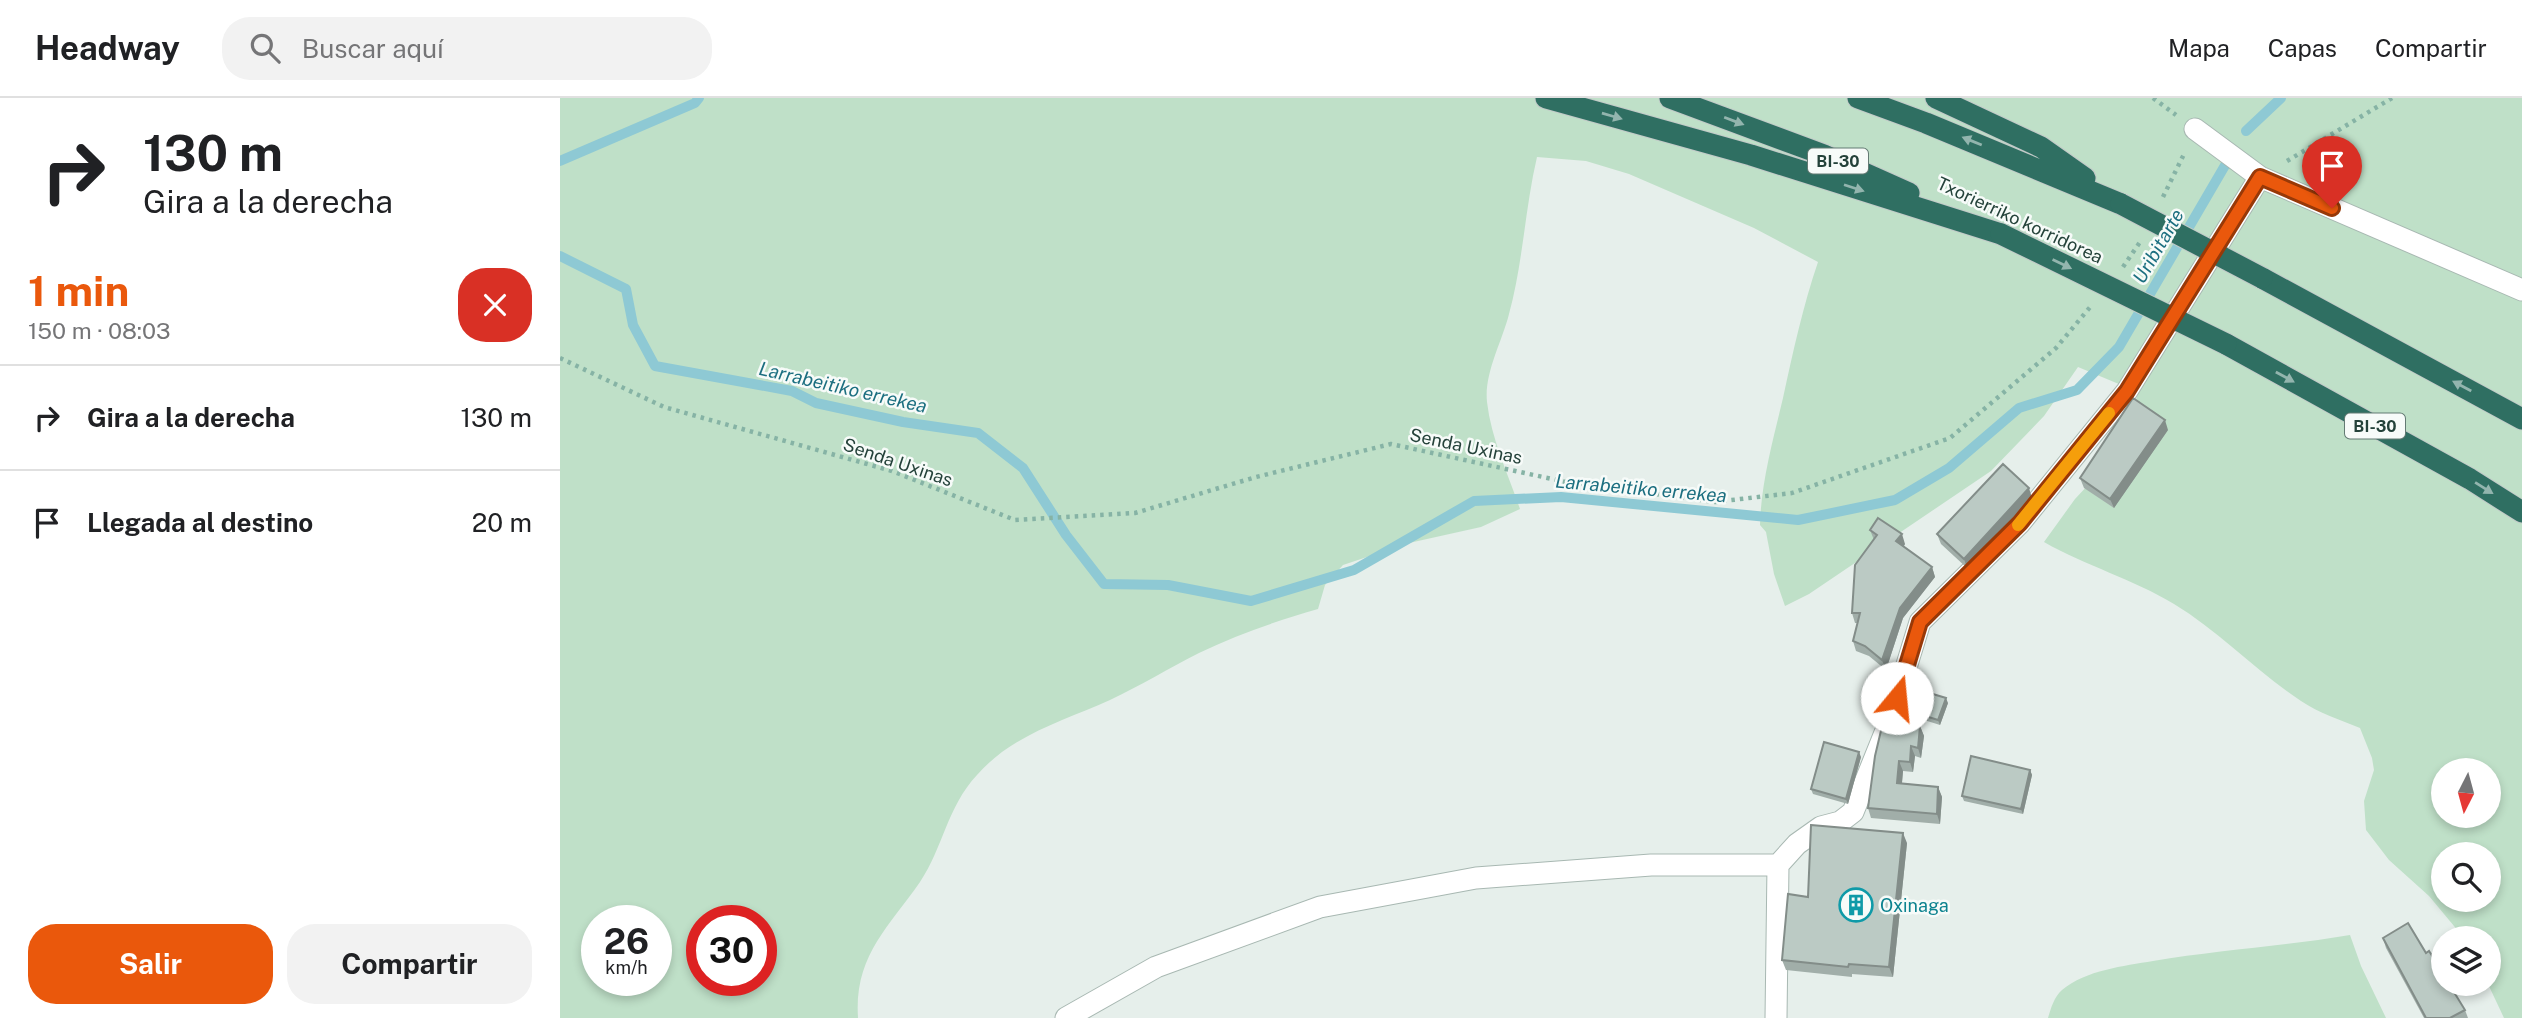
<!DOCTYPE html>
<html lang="es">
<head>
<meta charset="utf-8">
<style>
  :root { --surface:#fff; --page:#f2f2f2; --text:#202124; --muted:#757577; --line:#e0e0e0; --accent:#ea580c }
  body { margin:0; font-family:"Public Sans",sans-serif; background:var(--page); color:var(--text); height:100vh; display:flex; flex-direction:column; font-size:26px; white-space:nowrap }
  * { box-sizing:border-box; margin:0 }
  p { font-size:23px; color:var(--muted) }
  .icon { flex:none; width:38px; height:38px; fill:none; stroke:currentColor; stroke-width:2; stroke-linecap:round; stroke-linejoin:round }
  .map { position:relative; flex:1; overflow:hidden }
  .panel { display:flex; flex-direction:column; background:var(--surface); width:560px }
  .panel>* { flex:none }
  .banner { background:#fff; color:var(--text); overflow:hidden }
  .needle { width:46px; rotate:186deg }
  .fabs { position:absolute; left:1871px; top:660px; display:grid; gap:14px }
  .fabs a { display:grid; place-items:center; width:70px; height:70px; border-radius:50%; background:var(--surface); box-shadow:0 4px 10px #0003; font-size:35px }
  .speed { position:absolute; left:21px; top:807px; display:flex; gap:14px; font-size:35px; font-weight:700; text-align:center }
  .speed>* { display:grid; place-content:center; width:91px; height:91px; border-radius:50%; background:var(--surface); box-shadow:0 4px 10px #0003; line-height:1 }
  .speed small { font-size:18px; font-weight:400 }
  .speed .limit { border:10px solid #d22; background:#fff; color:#111 }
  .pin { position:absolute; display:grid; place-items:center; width:60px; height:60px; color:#fff; margin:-72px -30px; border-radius:50% 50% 50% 0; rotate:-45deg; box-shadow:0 0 7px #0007 }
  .pin .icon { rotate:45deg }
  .me { position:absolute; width:77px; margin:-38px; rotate:17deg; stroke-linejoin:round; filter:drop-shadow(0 0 5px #0008) }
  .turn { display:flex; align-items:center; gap:24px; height:147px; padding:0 28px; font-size:32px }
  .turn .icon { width:91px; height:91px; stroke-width:2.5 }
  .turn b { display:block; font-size:49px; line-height:60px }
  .round { display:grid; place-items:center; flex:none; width:74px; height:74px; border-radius:28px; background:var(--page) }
  .summary { display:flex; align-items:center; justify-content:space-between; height:119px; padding:0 28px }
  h1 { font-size:42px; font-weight:700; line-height:52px; color:var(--accent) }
  .cta { display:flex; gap:14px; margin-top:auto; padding:14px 28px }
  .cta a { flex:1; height:80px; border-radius:28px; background:var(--accent); color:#fff; font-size:28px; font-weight:700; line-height:80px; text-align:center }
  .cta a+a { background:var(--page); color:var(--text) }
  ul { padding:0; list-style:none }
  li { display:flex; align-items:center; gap:21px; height:105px; padding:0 28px; border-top:2px solid var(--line) }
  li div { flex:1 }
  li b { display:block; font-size:26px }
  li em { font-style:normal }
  header { display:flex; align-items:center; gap:42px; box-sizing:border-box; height:98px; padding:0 35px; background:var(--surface); border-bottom:2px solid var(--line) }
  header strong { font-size:33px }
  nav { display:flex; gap:38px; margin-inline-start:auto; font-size:24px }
  .search { width:490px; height:63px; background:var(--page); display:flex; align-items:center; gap:18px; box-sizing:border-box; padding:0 24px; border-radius:28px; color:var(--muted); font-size:26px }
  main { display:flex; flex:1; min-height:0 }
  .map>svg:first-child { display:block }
</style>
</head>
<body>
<header>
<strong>Headway</strong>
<div class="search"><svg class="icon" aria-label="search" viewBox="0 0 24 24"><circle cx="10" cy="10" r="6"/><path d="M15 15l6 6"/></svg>Buscar aquí</div>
<nav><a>Mapa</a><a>Capas</a><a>Compartir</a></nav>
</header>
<main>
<section class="panel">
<div class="banner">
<div class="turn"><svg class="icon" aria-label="right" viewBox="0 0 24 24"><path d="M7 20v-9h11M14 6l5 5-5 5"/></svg><div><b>130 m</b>Gira a la derecha</div></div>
</div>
<div class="summary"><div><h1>1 min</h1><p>150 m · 08:03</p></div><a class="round" style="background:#d93025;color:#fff"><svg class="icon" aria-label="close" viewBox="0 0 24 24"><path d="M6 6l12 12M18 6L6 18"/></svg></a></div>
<ul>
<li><svg class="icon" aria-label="right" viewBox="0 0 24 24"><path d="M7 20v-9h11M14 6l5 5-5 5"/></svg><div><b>Gira a la derecha</b></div><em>130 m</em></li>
<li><svg class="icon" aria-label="arrive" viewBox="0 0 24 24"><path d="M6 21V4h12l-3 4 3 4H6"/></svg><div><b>Llegada al destino</b></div><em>20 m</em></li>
</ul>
<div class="cta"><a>Salir</a><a>Compartir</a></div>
</section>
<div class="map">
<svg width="1962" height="920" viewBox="0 0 1962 920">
  <rect width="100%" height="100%" fill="#e6efeb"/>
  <path fill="#bfe0c8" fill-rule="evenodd" d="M0,0H1962V920H1944L1928,886V840H1904L1869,798L1829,762L1806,732L1804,703L1814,672L1812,660L1800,630C1780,622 1759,615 1741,603C1697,574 1660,534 1614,506C1573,481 1526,468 1484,444L1515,401L1544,370L1572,317L1578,294L1518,269L1484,318L1431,373L1249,496L1225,508L1214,476L1206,434L1200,427C1201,385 1213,342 1223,300C1233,254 1243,208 1258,164L1194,130L1069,76L1026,63L977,59C965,110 963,165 949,216C942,244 924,275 927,304C931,340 948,376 960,411L921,429L849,445L783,467L765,487L758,511C717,523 678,536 639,555C609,570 580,588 550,602C503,623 452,637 417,677C387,709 383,750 360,784C327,831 294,859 298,920H0ZM1883,672H1928V718H1883ZM1883,756H1928V802H1883ZM37,822H96V882H37ZM142,822H201V882H142Z
    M1790,837L1801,868L1826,920H1488C1491,910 1494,899 1502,892C1526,872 1564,868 1593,863C1659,852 1725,848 1790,837Z"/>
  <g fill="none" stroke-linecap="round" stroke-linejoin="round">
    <path stroke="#8ec9d4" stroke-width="10" d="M1686,33L1721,0
      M0,63L135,5L139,0
      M0,158L66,191L73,227L95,268L232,293L256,305L343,324L418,335L463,370L506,437L544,486L608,487L691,503L794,472L914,403L1001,399L1238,422L1335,402L1389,370L1459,310L1517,292L1559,249L1667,64"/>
    <defs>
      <path id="minor" d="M1635,31L1700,79L1962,192
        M506,920L596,869L760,809L916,780L1091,767H1218L1237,746L1261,729L1280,724L1293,714L1329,625L1360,524L1460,425L1567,293L1700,79
        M1216,920L1218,767"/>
      <path id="motorway" d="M986,0L1191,57L1441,136
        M1110,0L1264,57L1349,95
        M1298,0L1366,25L1561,106
        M1376,0L1481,49L1525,80
        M1702,180L1962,321
        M1666,246L1910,381L1962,414"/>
    </defs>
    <use href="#minor" stroke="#a8b8b2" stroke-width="23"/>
    <use href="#motorway" stroke="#c2cac8" stroke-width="23"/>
    <path stroke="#86b3a5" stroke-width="4.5" stroke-dasharray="3.5 5" stroke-linecap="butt" d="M1593,0L1616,17
      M1727,63L1832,0
      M1603,99L1625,54
      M1563,169L1580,144
      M0,260L104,309L332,373L455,422L575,415L696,379L831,346L1006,384L1155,404L1232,395L1390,340L1496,250L1531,208"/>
    <use href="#minor" stroke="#fff" stroke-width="21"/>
    <use href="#motorway" stroke="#2f6f62" stroke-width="21"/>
    <defs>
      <path id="motorway-bridge" d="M1561,106L1702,180
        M1441,136L1666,246"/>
    </defs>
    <use href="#motorway-bridge" stroke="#c2cac8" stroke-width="23" stroke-linecap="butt"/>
    <use href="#motorway-bridge" stroke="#2f6f62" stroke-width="21"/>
  </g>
  <path fill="#a1aea9" d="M1608,332L1554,410L1524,390L1520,380Z
    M1472,400L1407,470L1381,446L1377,436Z
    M1310,432L1345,446L1344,448L1372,469L1375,479L1343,520L1326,572L1309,558L1296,553L1293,543L1298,525H1295L1292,515L1314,442Z
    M1388,605L1380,627L1361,621L1359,616Z
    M1360,628L1364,638L1361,660L1355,658L1353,674L1343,673L1342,685L1378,689L1382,699L1380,726L1311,720L1308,710Z
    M1301,659L1288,706L1253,696L1251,691Z
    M1470,672L1472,677L1463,716L1404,703L1402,698Z
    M1347,745L1333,879L1292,876V879L1226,872L1222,862L1248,799Z
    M1823,840L1866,855L1905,912L1908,920H1864L1826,850Z"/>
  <path fill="#838d89" d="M1605,322L1608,332L1554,410L1550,401Z
    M1469,390L1472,400L1407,470L1404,461Z
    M1342,436L1345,446L1340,453L1336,443Z
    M1372,469L1375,479L1343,520L1326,572L1322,562L1340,510Z
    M1386,600L1388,605L1380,627L1378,622Z
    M1360,628L1364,638L1361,660L1358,650Z
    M1351,648L1355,658L1353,674L1350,664Z
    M1299,654L1301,659L1288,706L1286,701Z
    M1339,663L1343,673L1341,695L1337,685Z
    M1470,672L1472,677L1463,716L1461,711Z
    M1378,689L1382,699L1380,726L1377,716Z
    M1343,735L1347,745L1333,879L1329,869Z"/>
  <path fill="#bbcac4" stroke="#838d89" stroke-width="2" d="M1573,300L1605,322L1550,401L1520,380Z
    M1443,366L1469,390L1404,461L1377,436Z
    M1318,420L1342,436L1336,443L1372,469L1340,510L1322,562L1305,548L1293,543L1300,515H1292L1295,467L1317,437L1310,432Z
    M1366,594L1386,600L1378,622L1359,616Z
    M1324,620L1360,628L1358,650L1351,648L1350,664L1339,663L1337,685L1378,689L1377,716L1308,710L1315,658Z
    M1264,644L1299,654L1286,701L1251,691Z
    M1411,658L1470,672L1461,711L1402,698Z
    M1251,727L1343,735L1329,869L1289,866L1288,869L1222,862L1228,796L1248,799Z
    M1848,825L1866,855L1869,853L1883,875V886H1889L1905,912L1890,920H1866L1823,840Z"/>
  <defs><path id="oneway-solid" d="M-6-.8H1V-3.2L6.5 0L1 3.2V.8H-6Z" transform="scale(1.75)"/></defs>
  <g fill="#93b5ae">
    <use href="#oneway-solid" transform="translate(1052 18) rotate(16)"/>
    <use href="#oneway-solid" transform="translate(1174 23) rotate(21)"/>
    <use href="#oneway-solid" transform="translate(1412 43) rotate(-158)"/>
    <use href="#oneway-solid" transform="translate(1294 90) rotate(18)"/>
    <use href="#oneway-solid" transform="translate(1502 166) rotate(26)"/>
    <use href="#oneway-solid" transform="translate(1725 279) rotate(29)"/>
    <use href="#oneway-solid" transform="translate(1902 288) rotate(-152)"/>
    <use href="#oneway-solid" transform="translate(1924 390) rotate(32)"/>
  </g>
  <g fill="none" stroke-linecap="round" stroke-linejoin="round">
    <defs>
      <path id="route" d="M1337,600L1360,524L1460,425L1567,293L1700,79L1772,110"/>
    </defs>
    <use href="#route" stroke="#983908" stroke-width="18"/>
    <use href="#route" stroke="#ea580c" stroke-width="12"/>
    <path stroke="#f59e0b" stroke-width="12" d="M1458,427L1549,315"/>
  </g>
  <defs>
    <symbol id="building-ring" viewBox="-11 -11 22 22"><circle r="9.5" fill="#f7fbf9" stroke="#0f9aa8" stroke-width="1.5"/><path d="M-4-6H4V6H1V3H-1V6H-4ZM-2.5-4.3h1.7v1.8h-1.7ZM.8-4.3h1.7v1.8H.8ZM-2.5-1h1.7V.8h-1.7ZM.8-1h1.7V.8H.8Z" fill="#0f9aa8"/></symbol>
  </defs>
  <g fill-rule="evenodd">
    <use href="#building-ring" x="1277" y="788" width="38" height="38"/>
  </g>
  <g text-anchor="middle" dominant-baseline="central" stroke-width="5" stroke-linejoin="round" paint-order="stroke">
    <g fill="#f7fbf9" stroke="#637a73" stroke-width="2">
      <rect x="1248" y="50.5" width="60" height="25" rx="5"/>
      <rect x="1785" y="315.5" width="60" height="25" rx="5"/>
    </g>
    <g font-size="16" font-weight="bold" fill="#24423a">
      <text x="1278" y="63">BI-30</text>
      <text x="1815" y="328">BI-30</text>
    </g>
    <g font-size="18" fill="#24423a" stroke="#f7fbf9">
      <text transform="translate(1460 122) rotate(25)">Txorierriko korridorea</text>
      <text transform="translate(906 348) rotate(12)">Senda Uxinas</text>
      <text transform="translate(338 364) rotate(19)">Senda Uxinas</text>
    </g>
    <g font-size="18" fill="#0d838f" stroke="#f7fbf9" text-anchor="start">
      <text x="1320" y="807">Oxinaga</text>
    </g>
    <g font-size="19" font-style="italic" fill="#1c6f80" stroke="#f7fbf9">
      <text transform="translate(1598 148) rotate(-60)">Uribitarte</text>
      <text transform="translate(283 289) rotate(13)">Larrabeitiko errekea</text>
      <text transform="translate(1081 390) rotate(5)">Larrabeitiko errekea</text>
    </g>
  </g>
</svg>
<div class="fabs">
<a><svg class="needle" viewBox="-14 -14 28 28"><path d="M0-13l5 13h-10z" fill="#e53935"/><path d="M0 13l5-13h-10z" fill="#757577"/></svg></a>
<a><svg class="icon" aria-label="search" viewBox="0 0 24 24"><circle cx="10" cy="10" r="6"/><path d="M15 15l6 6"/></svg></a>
<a><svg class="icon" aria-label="layers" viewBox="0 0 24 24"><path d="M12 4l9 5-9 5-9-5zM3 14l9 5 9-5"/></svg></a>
</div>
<div class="speed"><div>26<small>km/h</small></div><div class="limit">30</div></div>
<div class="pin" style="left:1772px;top:110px;background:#d93025"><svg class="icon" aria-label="arrive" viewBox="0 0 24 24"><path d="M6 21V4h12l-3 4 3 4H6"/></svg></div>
<svg class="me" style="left:1337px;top:600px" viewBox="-20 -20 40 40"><circle r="19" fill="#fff"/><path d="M0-13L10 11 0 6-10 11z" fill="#ea580c"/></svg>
</div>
</main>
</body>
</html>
